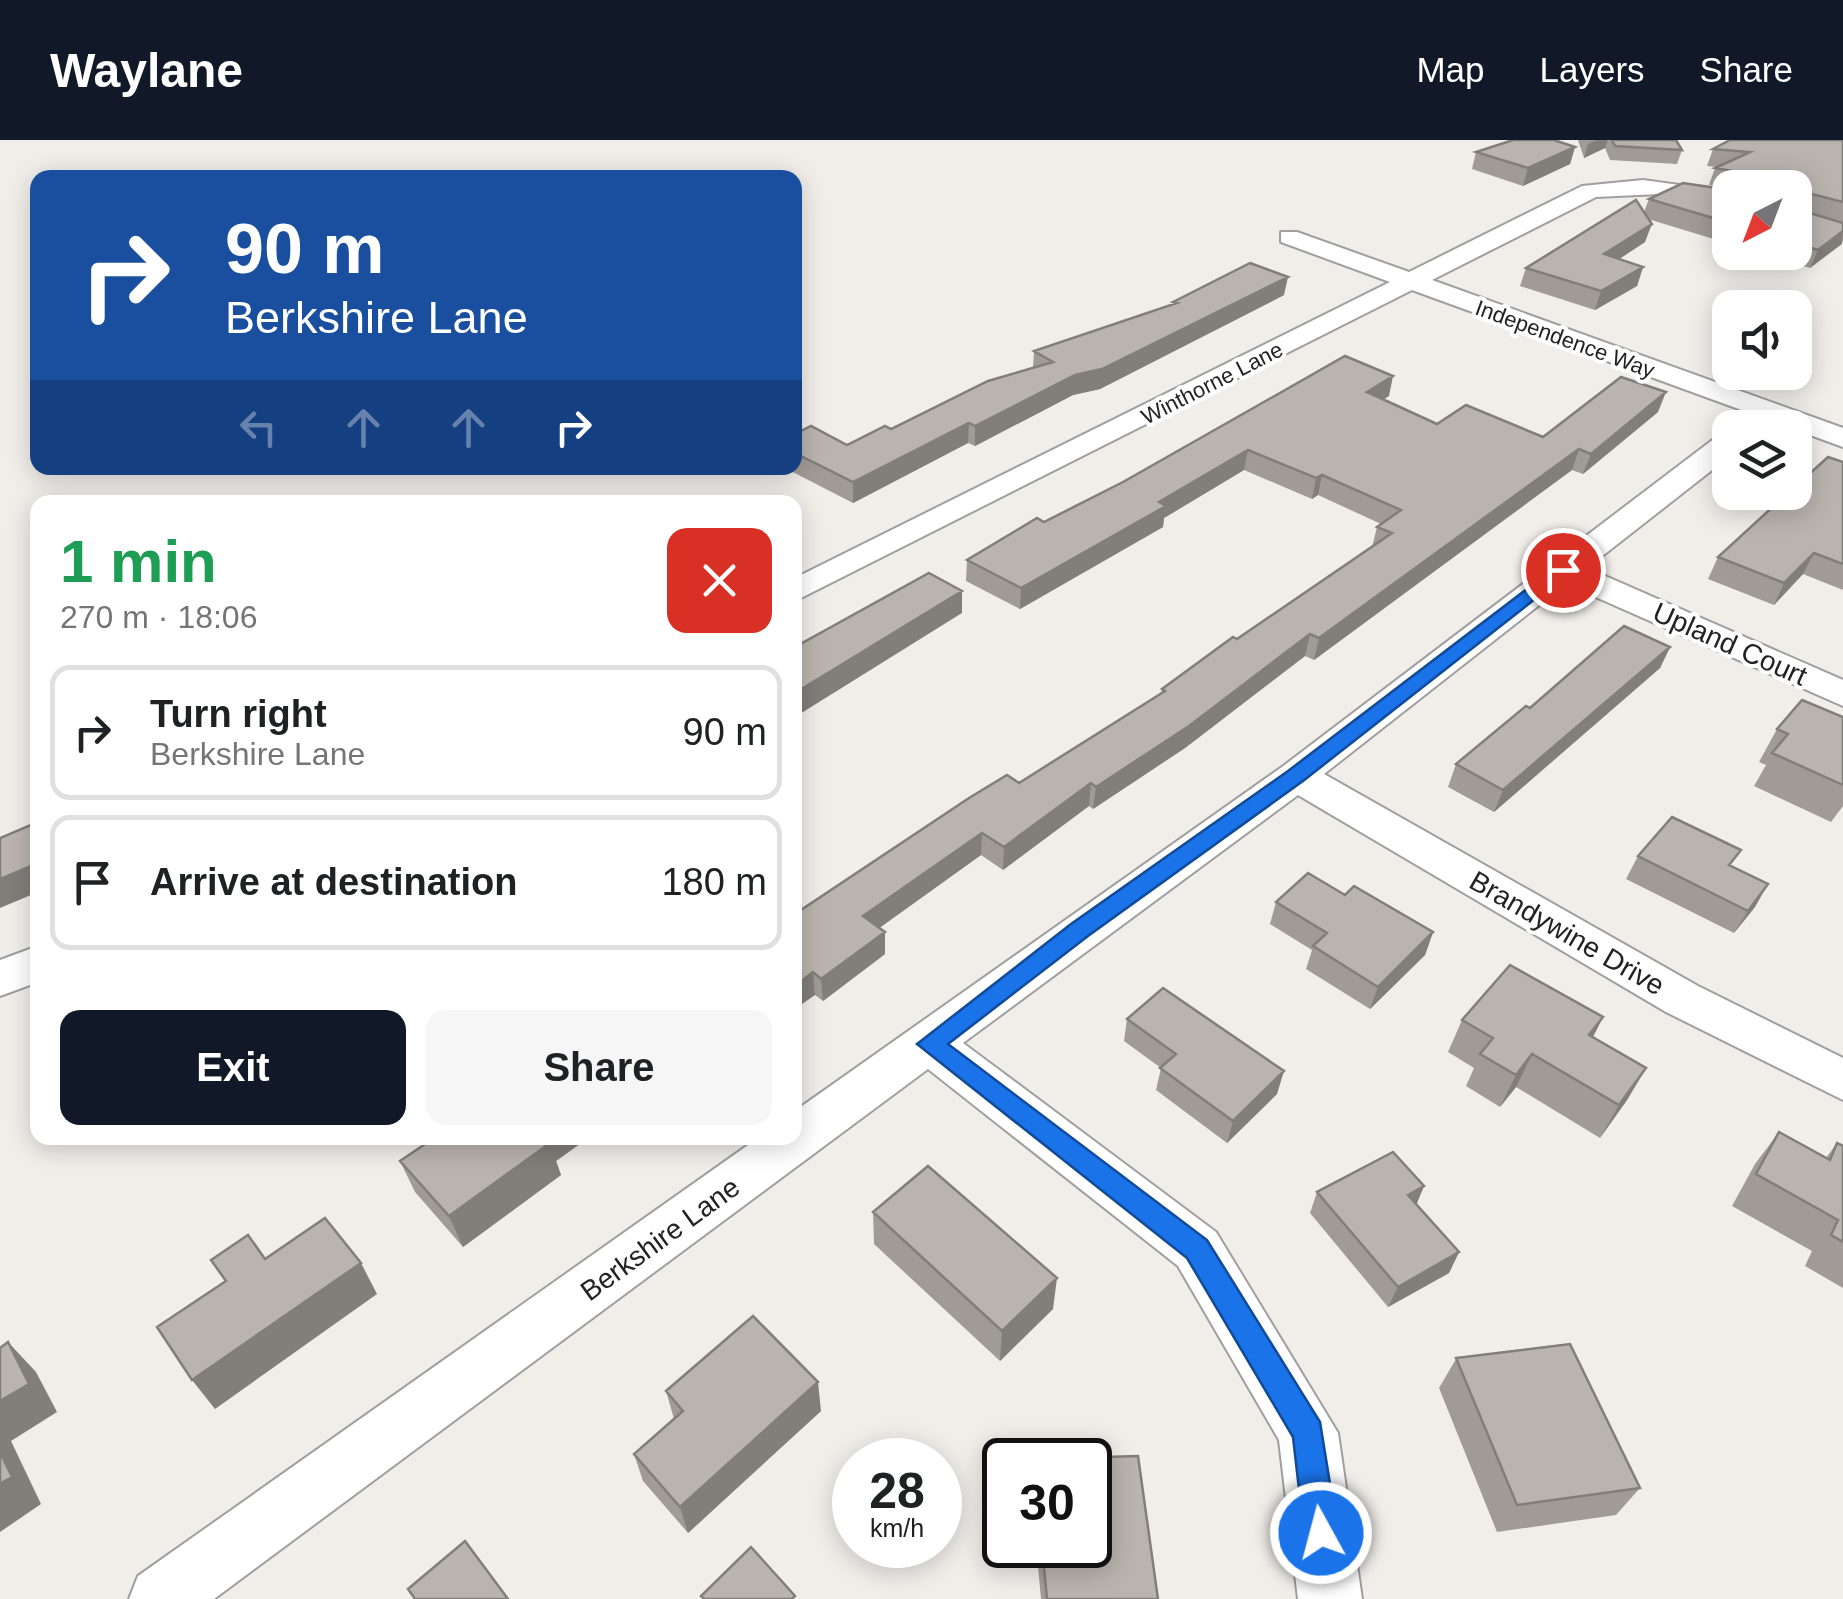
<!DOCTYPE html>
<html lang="en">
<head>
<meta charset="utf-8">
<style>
  :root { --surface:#fff; --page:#f6f6f6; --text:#202124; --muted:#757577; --line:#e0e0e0; --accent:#111827 }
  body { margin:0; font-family:Arial,sans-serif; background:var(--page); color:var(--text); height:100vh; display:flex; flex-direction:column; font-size:38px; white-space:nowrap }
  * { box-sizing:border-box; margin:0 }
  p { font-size:32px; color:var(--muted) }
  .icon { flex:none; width:55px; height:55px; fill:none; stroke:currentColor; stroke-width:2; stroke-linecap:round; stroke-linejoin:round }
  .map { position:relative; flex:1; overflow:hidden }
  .side { position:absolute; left:30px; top:355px; width:772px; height:650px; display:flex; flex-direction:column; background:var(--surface); border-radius:20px; box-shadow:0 5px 25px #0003 }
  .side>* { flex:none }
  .guide { position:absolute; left:30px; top:30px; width:772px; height:305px; border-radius:20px; box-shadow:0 5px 25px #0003; background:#1a4fa0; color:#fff; overflow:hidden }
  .needle { width:65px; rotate:222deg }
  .fabs { position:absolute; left:1712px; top:30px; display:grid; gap:20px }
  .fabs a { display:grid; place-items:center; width:100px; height:100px; border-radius:20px; background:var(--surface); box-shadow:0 5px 25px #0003; font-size:50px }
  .speed { position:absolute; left:832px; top:1298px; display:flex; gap:20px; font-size:50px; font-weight:700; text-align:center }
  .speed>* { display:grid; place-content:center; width:130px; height:130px; border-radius:50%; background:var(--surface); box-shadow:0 5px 25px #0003; line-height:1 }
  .speed small { font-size:25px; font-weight:400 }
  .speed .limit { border:5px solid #111; border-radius:15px; background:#fff; color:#111 }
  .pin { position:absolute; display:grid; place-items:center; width:85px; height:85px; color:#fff; margin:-42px; border:5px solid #fff; border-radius:50%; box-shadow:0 2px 10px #0007 }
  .me { position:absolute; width:110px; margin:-55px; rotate:353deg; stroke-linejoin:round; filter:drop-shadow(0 0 8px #0008) }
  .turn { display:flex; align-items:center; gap:35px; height:210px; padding:0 30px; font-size:45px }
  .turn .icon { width:130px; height:130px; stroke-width:2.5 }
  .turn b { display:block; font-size:70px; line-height:85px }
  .lanes { display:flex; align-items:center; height:95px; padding:0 30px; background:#0003; justify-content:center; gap:50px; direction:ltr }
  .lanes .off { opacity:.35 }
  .round { display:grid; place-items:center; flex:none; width:105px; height:105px; border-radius:20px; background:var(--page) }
  .headline { display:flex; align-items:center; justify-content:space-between; height:170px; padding:0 30px }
  h1 { font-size:60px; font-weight:800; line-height:75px; color:#1e9e55 }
  .action { display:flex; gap:20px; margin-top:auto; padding:20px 30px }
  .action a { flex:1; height:115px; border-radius:20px; background:var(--accent); color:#fff; font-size:40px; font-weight:800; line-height:115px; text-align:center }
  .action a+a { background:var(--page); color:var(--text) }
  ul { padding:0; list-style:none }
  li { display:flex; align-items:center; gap:30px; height:135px; margin:0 20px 15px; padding:0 10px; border:5px solid var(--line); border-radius:20px }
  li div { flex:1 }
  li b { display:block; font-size:38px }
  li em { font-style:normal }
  header { display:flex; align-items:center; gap:60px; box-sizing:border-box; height:140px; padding:0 50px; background:var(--accent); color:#fff }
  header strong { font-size:48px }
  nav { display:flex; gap:55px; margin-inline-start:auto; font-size:35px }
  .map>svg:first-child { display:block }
</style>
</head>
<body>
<header>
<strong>Waylane</strong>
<nav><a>Map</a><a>Layers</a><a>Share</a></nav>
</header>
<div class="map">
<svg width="1843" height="1459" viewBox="0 0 1843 1459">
  <rect width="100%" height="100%" fill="#f1eeea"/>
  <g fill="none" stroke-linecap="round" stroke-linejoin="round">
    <defs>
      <path id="minor" d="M1643,40L1730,52V66L1660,54L1596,57L1432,140L1843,288V307L1412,150L795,461V438L1390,142L1281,102V92H1297L1409,132L1582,46Z
        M1730,292V316L1587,428L1843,540V566L1566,444L1324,634L1698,846L1843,918V960L1666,872L1298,655L963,903L1216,1092L1338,1293L1362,1459H1298L1279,1300L1178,1126L928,929L214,1459H129L138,1436L758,998H795V971L1282,627L1719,295Z
        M38,806V842L0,856V820Z"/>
    </defs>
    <use href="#minor" stroke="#9f9f9f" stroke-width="4"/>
    <use href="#minor" fill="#fff" fill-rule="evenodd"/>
  </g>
  <path fill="#a09b96" d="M1578,0H1676L1682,10L1677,24L1610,20L1605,8L1584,18Z
    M1843,0V82L1811,74L1843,83V101L1810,128L1759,112H1795V48H1730V49L1709,45L1715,28L1717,27L1707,26L1713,9Z
    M1575,7L1570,24L1523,46L1472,29L1476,12Z
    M1730,50V104L1648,79L1645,102L1619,119L1643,127L1637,146L1595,170L1520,146L1526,128L1644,72L1649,59Z
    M1284,155L1100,249L1073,255L975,306L968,303L853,363L785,328H795V294L847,305L891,289L1033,228L1034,211L1173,165V162Z
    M1389,256L1383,259L1437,284L1543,297L1658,272L1583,334L1572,330L1314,520L1305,516L1185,608L1093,669L1089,666L1003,730L981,715L879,788L885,814L823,861L815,855L795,774L1019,643L1161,554L1162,549L1372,407L1377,387L1381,384L1318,355L1312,359L1244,330L1164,378L1163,387L1020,469L966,441L967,420L1044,382Z
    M1843,322V450L1803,434L1774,465L1708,439L1718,417Z
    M1670,507L1660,528L1494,672L1448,647L1456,624L1530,568Z
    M1843,577V666L1831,682L1754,646L1766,625L1759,622L1777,589Z
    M1638,716L1732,727L1755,767L1734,793L1626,739Z
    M1345,755L1433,792L1425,815L1370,869L1306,829L1312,810L1270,784L1276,762Z
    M1603,877L1593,897L1646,928L1627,960L1600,998L1516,947L1500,967L1466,946L1474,928L1448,912L1462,880Z
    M1127,879L1277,954L1227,1003L1156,950L1161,928L1124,901Z
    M1779,992L1826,1018L1837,1003L1843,1006V1148L1805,1126L1812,1111L1732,1066L1755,1024Z
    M434,998H588L556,1021L561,1035L463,1107L415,1052L400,1021Z
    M1424,1046L1416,1064L1459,1112L1449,1133L1388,1167L1310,1073L1317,1052Z
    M873,1072L1053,1169L1000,1221L874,1104Z
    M1456,1219L1640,1348L1616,1375L1497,1392L1439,1248Z
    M666,1251L821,1271L688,1393L643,1341L634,1314L674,1279Z
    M1036,1405H1090L1158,1459H1041Z"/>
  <path fill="#827e7a" d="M1597,0H1608L1605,8L1584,18L1588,4Z
    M1575,7L1570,24L1523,46L1528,28Z
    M1652,84L1645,102L1598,133L1604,114Z
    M1843,91L1842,104L1810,128L1818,110Z
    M1643,127L1637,146L1595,170L1601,151Z
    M1288,137L1284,155L1100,249L1073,255L975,306V286L1075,235Z
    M1393,236L1389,256L1363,272L1367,252Z
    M1666,252L1658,272L1583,334L1591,314Z
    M969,283L968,303L853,363V342Z
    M1579,309L1572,330L1314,520L1319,498Z
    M1248,310L1244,330L1164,378L1163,387L1020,469L1021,448L1159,362Z
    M1322,335L1318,355L1312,359L1316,338Z
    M1814,413L1803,434L1774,465L1784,443Z
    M962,451V473L795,577V553Z
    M1310,494L1305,516L1185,608L1093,669L1096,647Z
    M1670,507L1660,528L1494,672L1503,650Z
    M1091,643L1089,666L1003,730L1004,707Z
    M982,693L981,715L864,799L863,776Z
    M38,723V752L0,768V739Z
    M1768,744L1755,767L1734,793L1748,771Z
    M885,792V814L823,861L821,839Z
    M1433,792L1425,815L1370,869L1378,847Z
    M813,832L815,855L795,869V846Z
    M1603,877L1586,910L1589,895Z
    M1532,914L1516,947L1500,967L1516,935Z
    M1646,928L1627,960L1600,998L1619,965Z
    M1284,931L1277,954L1227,1003L1233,981Z
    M542,998H588L556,1021L561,1035L463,1107L449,1076Z
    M1424,1046L1415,1068L1408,1055Z
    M1459,1112L1449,1133L1388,1167L1398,1147Z
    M361,1123L377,1154L215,1269L192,1240Z
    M1057,1138L1053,1169L1000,1221L1002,1191Z
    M8,1202L36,1232L57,1272L11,1301L41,1364L0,1392V1261Z
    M818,1242L821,1271L688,1393L680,1367Z"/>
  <path fill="#bab4af" stroke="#827e7a" stroke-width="2.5" d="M1513,0H1554L1575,7L1528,28L1476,12Z
    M1612,0H1676L1682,10L1615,6Z
    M1730,0H1843V62L1800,51V70L1843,83V91L1818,110L1795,103V48H1739V32L1715,28L1750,12L1713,9Z
    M1683,43L1730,50V83L1649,59Z
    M1636,60L1652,84L1604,114L1643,127L1601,151L1526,128Z
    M1250,123L1288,137L1102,229L1075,235L975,286L969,283L853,342L795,313V294L811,286L847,305L885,286L891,289L988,241L1053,222L1034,211L1177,163L1173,162Z
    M1345,216L1393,236L1367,252L1437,284L1466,265L1543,297L1621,237L1666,252L1591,314L1579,309L1319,498L1310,494L1189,586L1096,647L1091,643L1004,707L982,693L863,776L885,792L821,839L813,832L795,846V774L969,658L1007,635L1019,643L1165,551L1162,549L1233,497L1237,499L1392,393L1377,387L1401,370L1322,335L1316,338L1248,310L1159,362L1166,366L1021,448L967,420L1037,378L1044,382L1123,342Z
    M1828,317L1843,322V424L1814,413L1784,443L1718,417L1789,352H1795V347Z
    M929,433L962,451L795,553V507Z
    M1624,486L1670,507L1503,650L1456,624L1526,566L1530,568Z
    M1802,560L1843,577V645L1772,613L1788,594L1777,589Z
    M1672,677L1741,710L1729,725L1768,744L1748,771L1638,716Z
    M38,682V723L0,739V698Z
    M1308,733L1345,755L1354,746L1433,792L1378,847L1313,806L1327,793L1276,762Z
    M1510,825L1603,877L1589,895L1646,928L1619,965L1532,914L1516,935L1480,914L1493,898L1462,880Z
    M1163,848L1284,931L1233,981L1160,928L1176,914L1127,879Z
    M1779,992L1830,1020L1837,1003L1843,1006V1102L1831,1095L1838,1080L1756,1034Z
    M434,998H545L550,1003L449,1076L400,1021Z
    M1393,1012L1424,1046L1408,1055L1459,1112L1398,1147L1317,1052Z
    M928,1026L1057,1138L1002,1191L873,1072Z
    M325,1078L361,1123L192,1240L157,1187L226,1141L211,1120L248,1095L265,1119Z
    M753,1176L818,1242L680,1367L634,1314L683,1271L666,1251Z
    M8,1202L29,1244L0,1261V1208Z
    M1570,1204L1640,1348L1517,1365L1456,1218Z
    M0,1312L12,1337L0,1344Z
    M1138,1316L1158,1459H1047L1042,1405H1090V1320L1035,1319Z
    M465,1401L508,1459H415L408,1449Z
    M751,1407L795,1456L792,1459H704L701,1456Z"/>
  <path fill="#1a73e8" stroke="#114b97" stroke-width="2.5" d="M1557,426L1572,430L1303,641L1088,796L948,904L1207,1100L1320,1282L1338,1393L1333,1405L1321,1409L1309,1405L1304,1393L1293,1297L1187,1118L917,904L1071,784L1288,631Z"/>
  <g text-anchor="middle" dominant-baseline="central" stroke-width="8" stroke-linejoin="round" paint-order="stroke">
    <g font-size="22" fill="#222" stroke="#fff">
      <text transform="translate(1565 199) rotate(20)">Independence Way</text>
      <text transform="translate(1212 243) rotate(-27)">Winthorne Lane</text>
    </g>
    <g font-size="28" fill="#222" stroke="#fff">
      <text transform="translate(1730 504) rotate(24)">Upland Court</text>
      <text transform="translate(1567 793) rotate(30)">Brandywine Drive</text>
      <text transform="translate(660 1099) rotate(-36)">Berkshire Lane</text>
    </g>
  </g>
</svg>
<div class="fabs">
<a><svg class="needle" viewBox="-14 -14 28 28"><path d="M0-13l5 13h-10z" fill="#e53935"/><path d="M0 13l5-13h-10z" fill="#757577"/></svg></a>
<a><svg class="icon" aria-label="sound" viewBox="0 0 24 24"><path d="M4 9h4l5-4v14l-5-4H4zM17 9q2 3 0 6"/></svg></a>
<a><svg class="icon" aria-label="layers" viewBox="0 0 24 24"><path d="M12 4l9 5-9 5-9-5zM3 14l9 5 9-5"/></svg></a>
</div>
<div class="speed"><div>28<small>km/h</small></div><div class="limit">30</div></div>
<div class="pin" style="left:1563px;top:430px;background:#d93025"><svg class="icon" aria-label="arrive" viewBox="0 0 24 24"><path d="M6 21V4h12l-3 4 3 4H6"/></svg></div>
<svg class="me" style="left:1321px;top:1393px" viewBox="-20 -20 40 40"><circle r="17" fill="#1a73e8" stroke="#fff" stroke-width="3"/><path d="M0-11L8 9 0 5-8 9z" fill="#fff"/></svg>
<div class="guide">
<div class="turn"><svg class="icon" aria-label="right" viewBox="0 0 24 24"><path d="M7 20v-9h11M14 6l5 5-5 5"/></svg><div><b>90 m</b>Berkshire Lane</div></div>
<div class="lanes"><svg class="icon off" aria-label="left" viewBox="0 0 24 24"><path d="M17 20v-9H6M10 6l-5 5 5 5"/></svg><svg class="icon off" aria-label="ahead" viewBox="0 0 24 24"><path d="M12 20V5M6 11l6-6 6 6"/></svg><svg class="icon off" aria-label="ahead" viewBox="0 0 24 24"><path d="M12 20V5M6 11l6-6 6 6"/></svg><svg class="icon" aria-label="right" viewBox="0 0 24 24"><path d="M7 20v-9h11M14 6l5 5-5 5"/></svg></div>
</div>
<section class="side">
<div class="headline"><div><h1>1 min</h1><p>270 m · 18:06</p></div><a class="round" style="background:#d93025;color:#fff"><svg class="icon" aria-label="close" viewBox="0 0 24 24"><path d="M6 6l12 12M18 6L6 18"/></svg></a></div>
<ul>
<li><svg class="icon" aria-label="right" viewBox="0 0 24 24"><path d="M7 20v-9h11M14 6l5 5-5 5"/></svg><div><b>Turn right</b><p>Berkshire Lane</p></div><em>90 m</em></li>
<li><svg class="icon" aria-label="arrive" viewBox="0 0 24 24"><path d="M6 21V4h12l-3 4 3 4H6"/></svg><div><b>Arrive at destination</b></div><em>180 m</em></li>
</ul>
<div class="action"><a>Exit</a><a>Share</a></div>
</section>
</div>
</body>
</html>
